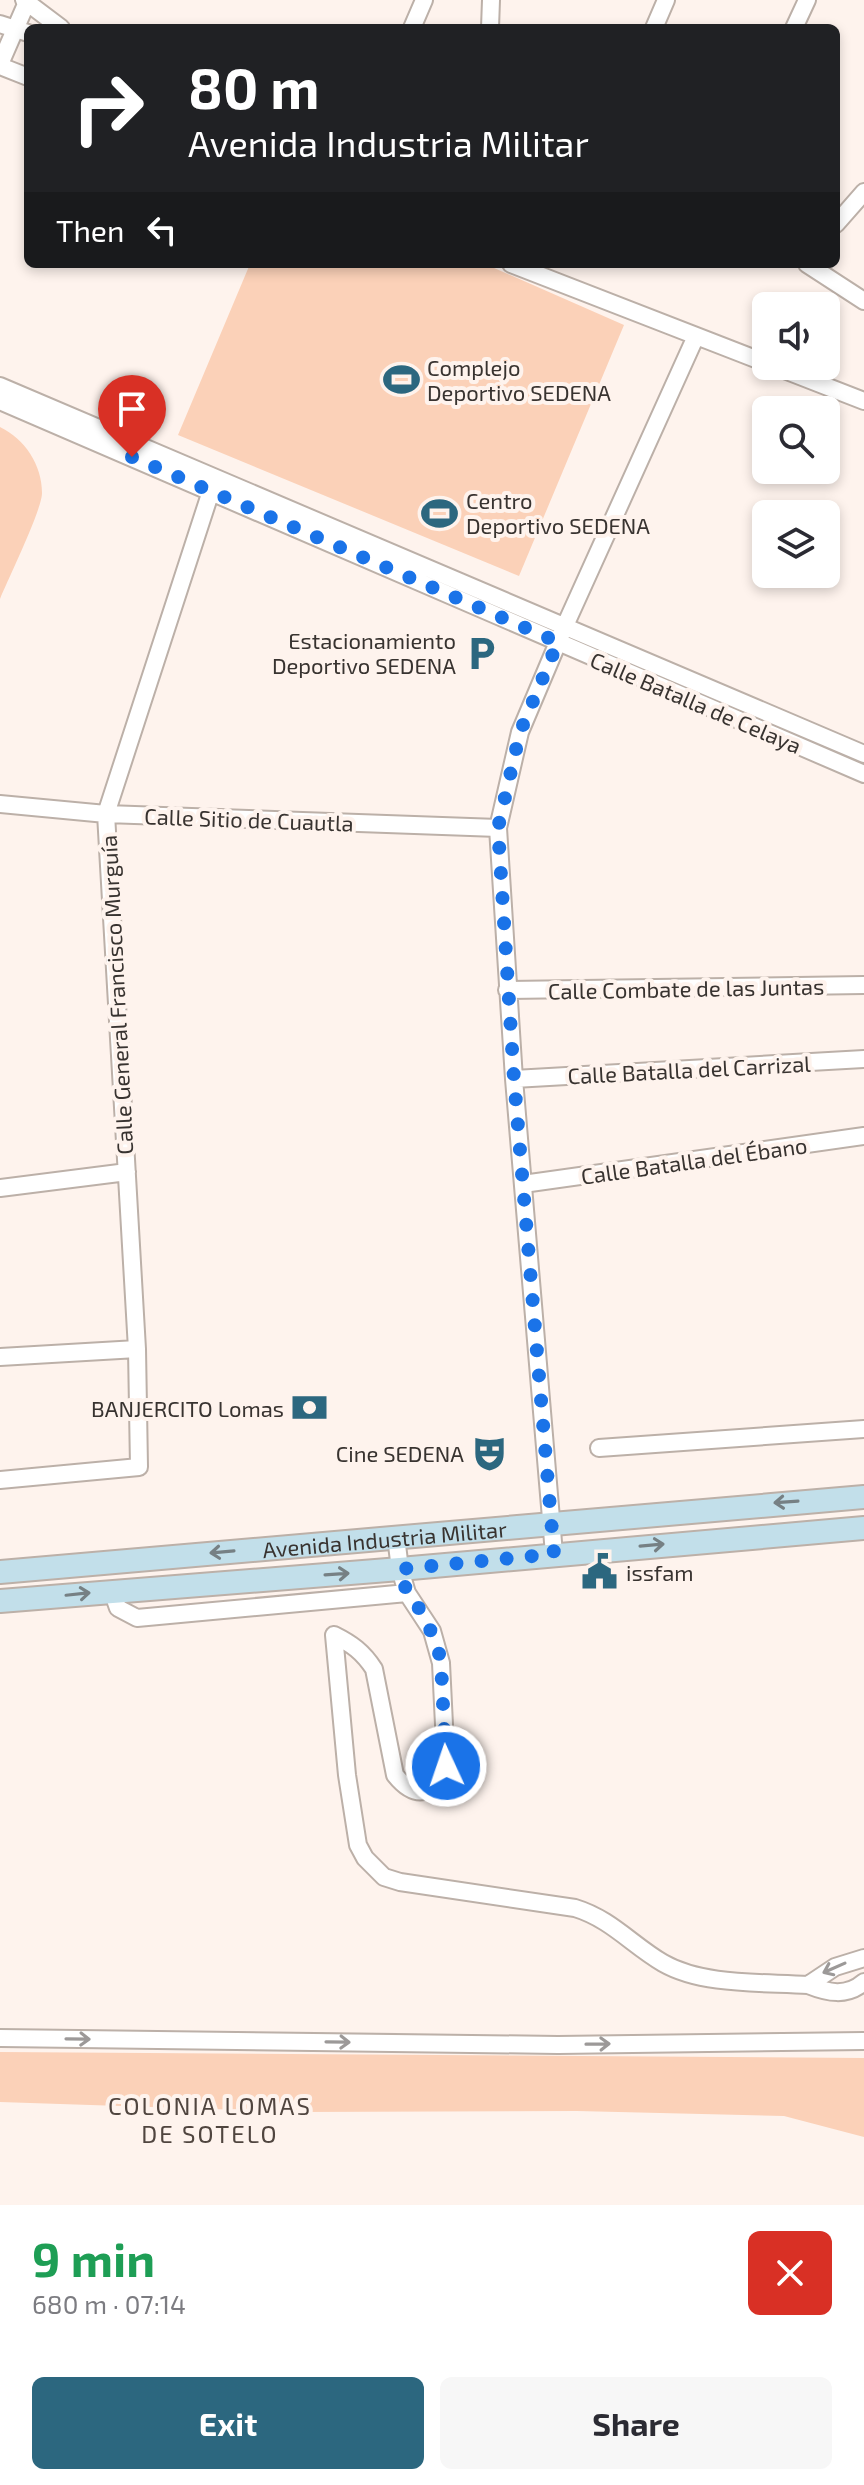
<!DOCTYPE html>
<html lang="en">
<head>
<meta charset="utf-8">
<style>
  :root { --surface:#fff; --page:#f7f7f7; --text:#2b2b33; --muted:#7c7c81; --accent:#2c677f }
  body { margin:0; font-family:"Exo 2",sans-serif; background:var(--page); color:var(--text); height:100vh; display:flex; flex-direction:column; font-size:30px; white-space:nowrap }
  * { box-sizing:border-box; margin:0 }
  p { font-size:26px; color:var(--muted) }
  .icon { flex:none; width:44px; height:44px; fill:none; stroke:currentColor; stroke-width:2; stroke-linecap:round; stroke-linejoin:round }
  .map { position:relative; height:2205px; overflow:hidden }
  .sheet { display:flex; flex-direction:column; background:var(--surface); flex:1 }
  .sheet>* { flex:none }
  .banner { position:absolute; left:24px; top:24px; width:816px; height:244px; border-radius:12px; box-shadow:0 4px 12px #0003; background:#202124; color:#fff; overflow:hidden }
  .buttons { position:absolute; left:752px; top:292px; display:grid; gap:16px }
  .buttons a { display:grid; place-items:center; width:88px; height:88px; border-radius:12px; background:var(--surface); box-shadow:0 4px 12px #0003; font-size:40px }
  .pin { position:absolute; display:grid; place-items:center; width:68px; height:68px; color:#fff; margin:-82px -34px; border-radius:50% 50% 50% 0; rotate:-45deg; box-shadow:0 0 8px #0007 }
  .pin .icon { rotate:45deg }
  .me { position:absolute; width:88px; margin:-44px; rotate:357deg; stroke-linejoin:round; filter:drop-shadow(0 0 6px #0008) }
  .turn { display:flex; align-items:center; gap:28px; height:168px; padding:0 32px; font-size:36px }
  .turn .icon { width:104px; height:104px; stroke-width:2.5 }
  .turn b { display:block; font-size:56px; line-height:68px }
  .then { display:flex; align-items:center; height:76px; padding:0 32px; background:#0003; gap:16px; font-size:30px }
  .round { display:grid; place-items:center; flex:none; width:84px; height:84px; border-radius:12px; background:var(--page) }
  .head { display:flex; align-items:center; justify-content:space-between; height:136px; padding:0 32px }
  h1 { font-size:48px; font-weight:700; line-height:60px; color:#1e9e55 }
  .primary-button { display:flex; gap:16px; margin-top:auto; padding:16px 32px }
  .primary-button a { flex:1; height:92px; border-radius:12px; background:var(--accent); color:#fff; font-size:32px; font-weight:700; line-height:92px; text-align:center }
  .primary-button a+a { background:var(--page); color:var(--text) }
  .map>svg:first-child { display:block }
</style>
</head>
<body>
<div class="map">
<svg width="864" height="2205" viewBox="0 0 864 2205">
  <rect width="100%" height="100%" fill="#fef3ed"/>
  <path fill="#fbd1b8" d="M250,264H485L624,325L519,576L178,435Z
    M0,427C25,439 42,465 42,493C42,510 8,579 0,599Z
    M0,2052L864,2058V2137L784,2116L577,2111L297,2112L0,2102Z"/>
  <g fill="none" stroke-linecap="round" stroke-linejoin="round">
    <defs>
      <path id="street" d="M24,0L61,28
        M0,24L28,33
        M412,28L424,0
        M490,28L491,0
        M654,28L666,0
        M794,28L807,0
        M0,64L27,2
        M0,66L28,77
        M836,224L864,192
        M511,264L766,363
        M807,264L864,301
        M774,366L864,401
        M0,386L864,754
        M0,401L864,774
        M0,804L106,814L498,828
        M507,990L864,985
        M514,1079L864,1059
        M523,1184L864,1136
        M0,1188L127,1172
        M0,1357L137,1349
        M599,1448L864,1429
        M0,1480L139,1467L137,1349L106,814L211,491
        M554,1554L514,1079L498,828L520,732L564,628L696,336
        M112,1591L118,1608L137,1618L407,1593
        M334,1635L347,1775L358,1845L365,1858L384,1877L400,1882L575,1908C611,1919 632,1945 663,1963C703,1986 763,1982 808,1985C828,1993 847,1997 864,1982
        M334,1635C352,1644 363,1652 374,1669L395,1775C415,1800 435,1796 446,1766L441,1663L432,1631L407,1593L400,1569L396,1537
        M808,1985L835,1967L864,1958
        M0,2038L558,2045L864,2041"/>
      <g id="secondary">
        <path id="s1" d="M0,1572L864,1497"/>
        <path d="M0,1601L400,1569L864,1528"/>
      </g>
    </defs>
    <use href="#street" stroke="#bcb0a8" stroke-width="20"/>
    <use href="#secondary" stroke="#bcb0a8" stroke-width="26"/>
    <use href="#street" stroke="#fff" stroke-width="16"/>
    <use href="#secondary" stroke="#c2dfea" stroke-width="22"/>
  </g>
  <defs><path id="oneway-shaft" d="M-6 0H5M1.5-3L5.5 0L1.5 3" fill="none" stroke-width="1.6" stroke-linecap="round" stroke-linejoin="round" transform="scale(2)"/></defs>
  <g stroke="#768084">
    <use href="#oneway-shaft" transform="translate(786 1502) rotate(176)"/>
    <use href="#oneway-shaft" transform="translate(652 1545) rotate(-5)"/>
    <use href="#oneway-shaft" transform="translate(222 1552) rotate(175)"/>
    <use href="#oneway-shaft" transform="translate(337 1574) rotate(-4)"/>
    <use href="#oneway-shaft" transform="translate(78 1594) rotate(-6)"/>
  </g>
  <g stroke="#9c9998">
    <use href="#oneway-shaft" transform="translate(834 1968) rotate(156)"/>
    <use href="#oneway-shaft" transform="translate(78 2039) rotate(1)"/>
    <use href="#oneway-shaft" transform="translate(338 2042) rotate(1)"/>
    <use href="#oneway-shaft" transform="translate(598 2044) rotate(-1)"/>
  </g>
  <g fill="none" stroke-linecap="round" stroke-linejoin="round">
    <path stroke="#1a73e8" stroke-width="14" stroke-dasharray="0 25.2" d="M132,457L558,642L520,732L498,828L514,1079L554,1554L400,1569L407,1593L421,1611L437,1644L441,1663L446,1766"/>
  </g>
  <defs>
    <symbol id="stadium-bare" viewBox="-9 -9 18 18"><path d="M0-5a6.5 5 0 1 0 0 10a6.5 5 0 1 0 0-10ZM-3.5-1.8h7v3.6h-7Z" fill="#2c677f" stroke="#fef3ed" stroke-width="2.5" paint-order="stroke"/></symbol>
    <symbol id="parking-bare" viewBox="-9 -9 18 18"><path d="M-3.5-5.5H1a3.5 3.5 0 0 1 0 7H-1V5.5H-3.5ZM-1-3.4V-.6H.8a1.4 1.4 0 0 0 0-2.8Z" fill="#2c677f" stroke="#fef3ed" stroke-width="2.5" paint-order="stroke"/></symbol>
    <symbol id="bank-bare" viewBox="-9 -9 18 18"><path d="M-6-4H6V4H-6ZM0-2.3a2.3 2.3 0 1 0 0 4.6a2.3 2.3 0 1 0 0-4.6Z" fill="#2c677f" stroke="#fef3ed" stroke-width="2.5" paint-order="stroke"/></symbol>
    <symbol id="theatre-bare" viewBox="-9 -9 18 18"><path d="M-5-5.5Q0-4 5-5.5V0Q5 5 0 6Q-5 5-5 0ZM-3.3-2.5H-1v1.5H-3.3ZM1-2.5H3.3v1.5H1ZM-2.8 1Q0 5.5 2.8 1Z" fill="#2c677f" stroke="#fef3ed" stroke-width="2.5" paint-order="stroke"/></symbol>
    <symbol id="civic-bare" viewBox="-9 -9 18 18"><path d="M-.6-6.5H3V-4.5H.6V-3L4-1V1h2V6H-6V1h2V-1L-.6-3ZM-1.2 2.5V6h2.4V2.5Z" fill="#2c677f" stroke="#fef3ed" stroke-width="2.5" paint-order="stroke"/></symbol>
  </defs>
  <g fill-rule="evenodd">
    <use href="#stadium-bare" x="376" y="354" width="51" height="51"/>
    <use href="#stadium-bare" x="414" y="488" width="51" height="51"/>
    <use href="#parking-bare" x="456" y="628" width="51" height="51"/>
    <use href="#bank-bare" x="284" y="1382" width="51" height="51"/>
    <use href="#theatre-bare" x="464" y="1428" width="51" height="51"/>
    <use href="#civic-bare" x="574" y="1546" width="51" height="51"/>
  </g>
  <g text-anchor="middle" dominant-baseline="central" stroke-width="8" stroke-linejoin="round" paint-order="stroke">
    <g font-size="22" fill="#383330" stroke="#fef3ed" text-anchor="start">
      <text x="427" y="367">Complejo<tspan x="427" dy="25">Deportivo SEDENA</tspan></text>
      <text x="466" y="500">Centro<tspan x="466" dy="25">Deportivo SEDENA</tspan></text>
      <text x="456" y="640" text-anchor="end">Estacionamiento<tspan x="456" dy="25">Deportivo SEDENA</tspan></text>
      <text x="284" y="1408" text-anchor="end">BANJERCITO Lomas</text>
      <text x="464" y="1453" text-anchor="end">Cine SEDENA</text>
      <text x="626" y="1572">issfam</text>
    </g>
    <g font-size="22" fill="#383330" stroke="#fef3ed">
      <text transform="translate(696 702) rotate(23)">Calle Batalla de Celaya</text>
      <text transform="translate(249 819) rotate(2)">Calle Sitio de Cuautla</text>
      <text transform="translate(686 988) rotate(-1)">Calle Combate de las Juntas</text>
      <text transform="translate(116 995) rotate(-93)">Calle General Francisco Murguía</text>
      <text transform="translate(689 1069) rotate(-3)">Calle Batalla del Carrizal</text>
      <text transform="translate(694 1160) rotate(-8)">Calle Batalla del Ébano</text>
      <text stroke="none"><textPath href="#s1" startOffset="386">Avenida Industria Militar</textPath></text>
    </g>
    <g font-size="24" letter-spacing="2" fill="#50453f" stroke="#fef3ed">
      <text x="210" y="2105">COLONIA LOMAS<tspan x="210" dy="28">DE SOTELO</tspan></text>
    </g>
  </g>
</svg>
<div class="buttons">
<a><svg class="icon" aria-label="sound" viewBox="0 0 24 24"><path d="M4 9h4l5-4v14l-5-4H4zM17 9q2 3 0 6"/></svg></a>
<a><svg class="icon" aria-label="search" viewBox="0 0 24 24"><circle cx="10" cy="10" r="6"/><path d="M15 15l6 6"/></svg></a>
<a><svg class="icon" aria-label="layers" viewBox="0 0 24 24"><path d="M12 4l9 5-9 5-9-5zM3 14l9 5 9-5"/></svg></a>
</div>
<div class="pin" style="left:132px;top:457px;background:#d93025"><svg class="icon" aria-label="arrive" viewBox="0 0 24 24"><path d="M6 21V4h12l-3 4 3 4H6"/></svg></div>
<svg class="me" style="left:446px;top:1766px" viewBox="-20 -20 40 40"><circle r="17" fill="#1a73e8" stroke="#fff" stroke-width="3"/><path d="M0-11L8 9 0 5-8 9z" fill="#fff"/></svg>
<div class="banner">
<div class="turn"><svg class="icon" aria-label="right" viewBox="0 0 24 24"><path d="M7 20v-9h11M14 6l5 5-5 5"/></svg><div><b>80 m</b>Avenida Industria Militar</div></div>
<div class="then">Then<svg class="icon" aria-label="left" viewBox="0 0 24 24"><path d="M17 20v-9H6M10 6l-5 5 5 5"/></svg></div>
</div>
</div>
<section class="sheet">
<div class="head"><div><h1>9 min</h1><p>680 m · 07:14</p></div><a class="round" style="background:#d93025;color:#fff"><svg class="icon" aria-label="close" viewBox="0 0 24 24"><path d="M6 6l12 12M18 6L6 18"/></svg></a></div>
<div class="primary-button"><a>Exit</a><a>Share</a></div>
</section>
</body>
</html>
